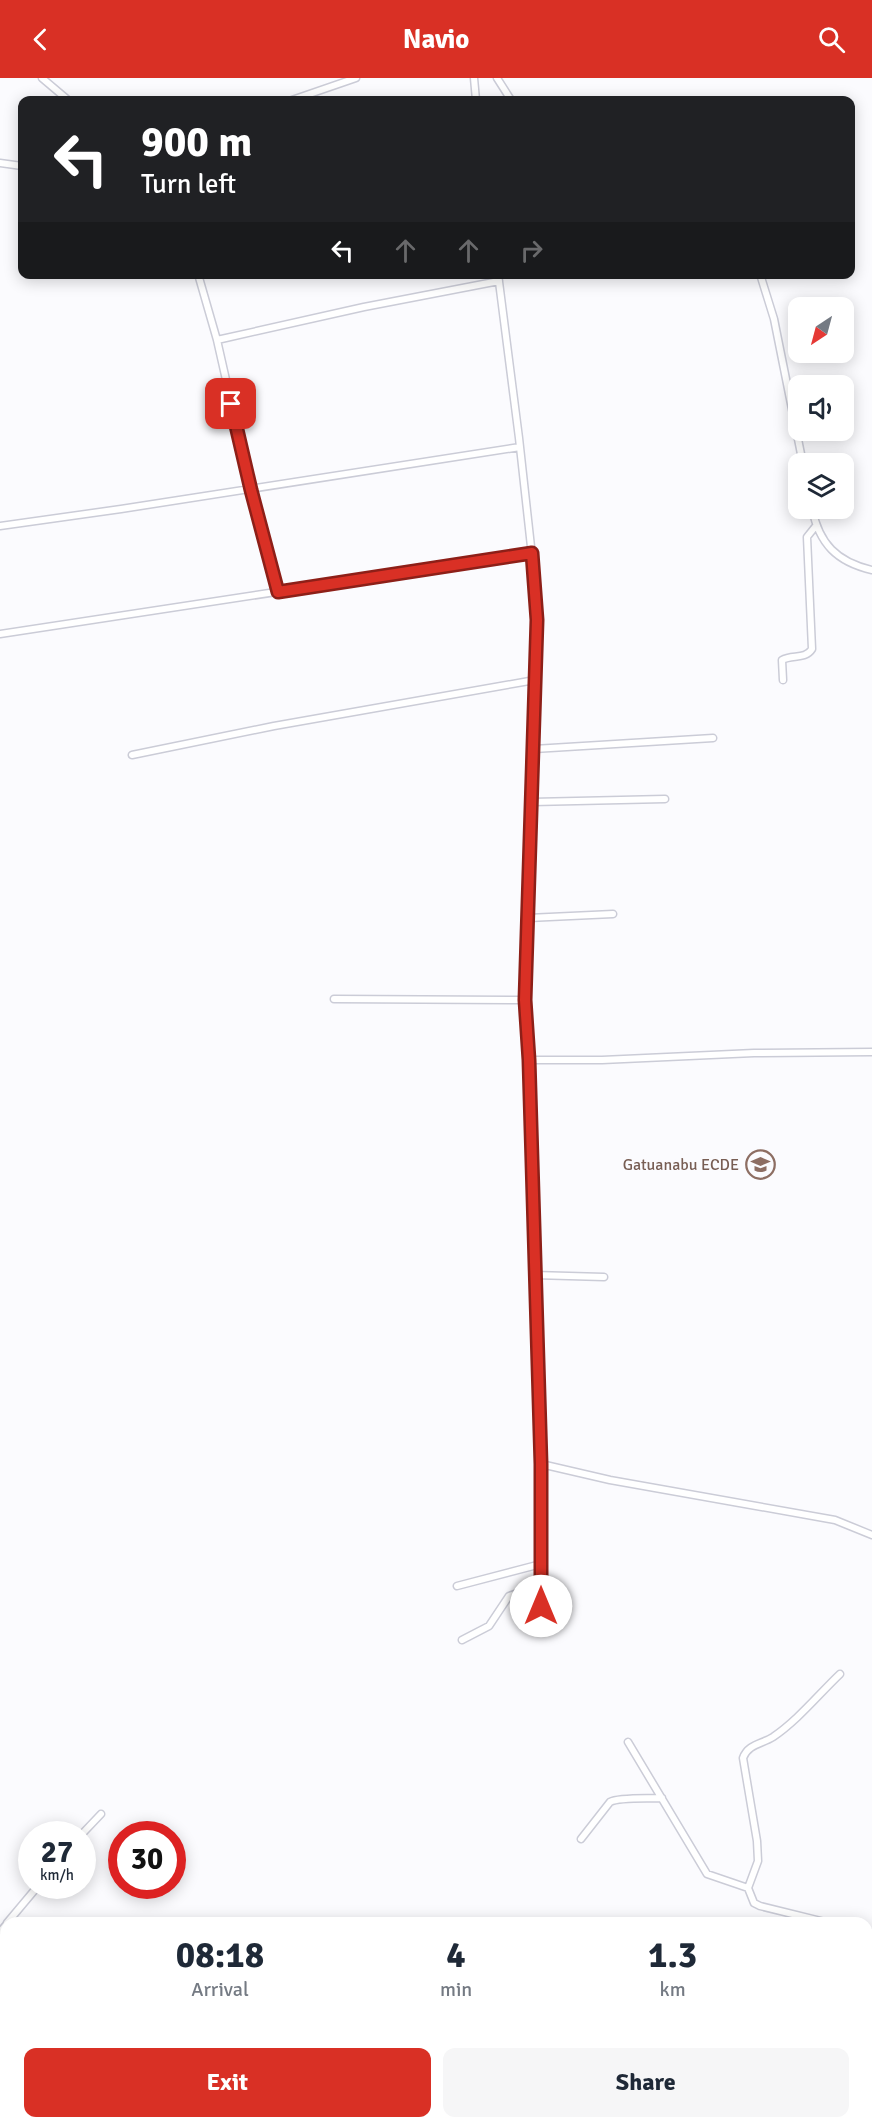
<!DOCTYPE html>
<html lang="en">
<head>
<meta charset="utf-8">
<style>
  :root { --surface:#fff; --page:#f6f6f7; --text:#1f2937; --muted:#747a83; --accent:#d93025 }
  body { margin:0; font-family:Signika,sans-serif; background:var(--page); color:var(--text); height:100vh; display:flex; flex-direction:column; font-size:22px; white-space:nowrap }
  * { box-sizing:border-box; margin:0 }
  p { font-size:20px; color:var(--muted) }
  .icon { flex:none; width:33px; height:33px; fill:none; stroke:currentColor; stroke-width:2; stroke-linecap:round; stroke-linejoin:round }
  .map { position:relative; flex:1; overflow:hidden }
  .panel { position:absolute; left:0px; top:1839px; width:873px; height:212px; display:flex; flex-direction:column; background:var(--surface); border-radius:18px 18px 0 0; box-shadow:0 3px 15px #0003 }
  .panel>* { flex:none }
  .top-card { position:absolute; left:18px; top:18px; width:837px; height:183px; border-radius:12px; box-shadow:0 3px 15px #0003; background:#202124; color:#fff; overflow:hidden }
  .needle { width:39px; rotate:216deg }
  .fabs { position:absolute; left:788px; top:219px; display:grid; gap:12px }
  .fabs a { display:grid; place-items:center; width:66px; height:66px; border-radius:12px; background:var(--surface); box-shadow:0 3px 15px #0003; font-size:30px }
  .speed { position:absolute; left:18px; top:1743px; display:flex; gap:12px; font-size:30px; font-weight:700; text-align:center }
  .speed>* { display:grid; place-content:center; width:78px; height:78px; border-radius:50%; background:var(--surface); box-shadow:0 3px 15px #0003; line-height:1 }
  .speed small { font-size:15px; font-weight:400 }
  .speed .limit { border:9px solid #d22; background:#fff; color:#111 }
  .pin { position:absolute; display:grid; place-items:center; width:51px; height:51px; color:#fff; margin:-26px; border-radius:12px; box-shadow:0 3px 9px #0006 }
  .me { position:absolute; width:66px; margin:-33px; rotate:0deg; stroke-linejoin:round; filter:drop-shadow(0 0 4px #0008) }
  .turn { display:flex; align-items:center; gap:21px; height:126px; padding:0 24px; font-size:27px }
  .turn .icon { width:78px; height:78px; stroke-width:2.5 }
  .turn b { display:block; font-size:42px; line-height:51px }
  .lanes { display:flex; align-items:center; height:57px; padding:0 24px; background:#0003; justify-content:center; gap:30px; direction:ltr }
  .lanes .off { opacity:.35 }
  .eta { display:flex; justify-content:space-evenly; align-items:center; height:102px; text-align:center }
  .eta b { font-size:36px; font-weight:800; line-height:42px }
  .cta { display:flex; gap:12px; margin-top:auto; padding:12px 24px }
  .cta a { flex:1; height:69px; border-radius:12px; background:var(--accent); color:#fff; font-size:24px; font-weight:800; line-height:69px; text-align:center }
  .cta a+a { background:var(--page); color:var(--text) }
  header { display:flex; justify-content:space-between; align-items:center; height:78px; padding:0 24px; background:var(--accent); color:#fff; font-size:27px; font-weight:800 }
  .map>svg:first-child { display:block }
</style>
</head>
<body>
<header><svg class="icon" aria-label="back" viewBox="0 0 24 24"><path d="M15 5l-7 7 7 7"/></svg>Navio<svg class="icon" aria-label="search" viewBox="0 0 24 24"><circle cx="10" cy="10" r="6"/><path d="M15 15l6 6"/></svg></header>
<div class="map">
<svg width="872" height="2050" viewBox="0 0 872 2050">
  <rect width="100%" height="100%" fill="#fbfbfe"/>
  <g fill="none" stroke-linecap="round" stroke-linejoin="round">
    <defs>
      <path id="street" d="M42,0L68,22
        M474,0L476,22
        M497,0L511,22
        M292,22L356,0
        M0,85L22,88
        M198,196L217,262L251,412L278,514
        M498,196L519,360L537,523L525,922L529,982L541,1386V1549
        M760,196L774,241L803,386
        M217,262L364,229L499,203
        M812,430C819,466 837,484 872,492
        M0,448L121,431L520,369
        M0,556L532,475
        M783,602L782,582C792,576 805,582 812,571L807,459L815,449
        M534,671L713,660
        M132,677L274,648L535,602
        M532,724L665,721
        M528,840L613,836
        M334,921L525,922
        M529,982H602L754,975L872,974
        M534,1197L604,1199
        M541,1386L610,1402L835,1442L872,1457
        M457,1508L541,1486
        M462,1562L489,1548L509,1518L541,1507
        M628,1664L707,1796L748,1810L754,1825L760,1828L829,1845
        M82,1756L101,1736
        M581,1761L610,1724C620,1719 649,1721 662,1720
        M748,1810L758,1783L757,1763L743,1680C748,1666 762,1666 773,1659C798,1642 818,1617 840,1596
        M7,1845L38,1808
        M0,1854L6,1847
        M867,1854L872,1855
        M0,1861L6,1875
        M13,2044L14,2050
        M245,2044L260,2050
        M101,2050L119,2044"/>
    </defs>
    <use href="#street" stroke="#cbccd7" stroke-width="9"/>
    <use href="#street" stroke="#fff" stroke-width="6"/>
  </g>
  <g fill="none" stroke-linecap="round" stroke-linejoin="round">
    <defs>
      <path id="route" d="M231,326L251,412L278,514L532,475L537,542L525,922L529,982L541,1386V1528"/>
    </defs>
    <use href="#route" stroke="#8d1f18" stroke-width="15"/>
    <use href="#route" stroke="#d93025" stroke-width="10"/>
  </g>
  <defs>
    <symbol id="school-ring" viewBox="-11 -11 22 22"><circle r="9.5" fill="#fbfbfe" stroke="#8d6e63" stroke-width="1.5"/><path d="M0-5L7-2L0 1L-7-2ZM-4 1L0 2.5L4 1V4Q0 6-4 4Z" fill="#8d6e63"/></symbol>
  </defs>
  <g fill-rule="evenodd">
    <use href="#school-ring" x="744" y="1070" width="33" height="33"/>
  </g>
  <g text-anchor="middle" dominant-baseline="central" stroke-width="5" stroke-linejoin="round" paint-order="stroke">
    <g font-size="16" fill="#785e54" stroke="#fbfbfe" text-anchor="end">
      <text x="739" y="1087">Gatuanabu ECDE</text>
    </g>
  </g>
</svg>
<div class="fabs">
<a><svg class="needle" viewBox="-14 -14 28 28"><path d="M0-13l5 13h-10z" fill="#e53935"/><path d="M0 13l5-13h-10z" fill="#747a83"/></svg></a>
<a><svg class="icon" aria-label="sound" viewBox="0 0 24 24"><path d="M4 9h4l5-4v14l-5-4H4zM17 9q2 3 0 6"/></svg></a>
<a><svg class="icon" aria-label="layers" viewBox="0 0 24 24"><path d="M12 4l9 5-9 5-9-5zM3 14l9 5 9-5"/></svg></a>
</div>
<div class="speed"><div>27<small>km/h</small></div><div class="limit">30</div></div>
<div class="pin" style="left:231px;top:326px;background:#d93025"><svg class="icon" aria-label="arrive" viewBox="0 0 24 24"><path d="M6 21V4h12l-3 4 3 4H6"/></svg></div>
<svg class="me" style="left:541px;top:1528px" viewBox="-20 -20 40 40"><circle r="19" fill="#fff"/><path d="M0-13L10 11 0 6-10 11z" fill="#d93025"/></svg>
<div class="top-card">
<div class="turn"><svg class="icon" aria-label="left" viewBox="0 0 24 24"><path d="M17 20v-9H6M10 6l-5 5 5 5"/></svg><div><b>900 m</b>Turn left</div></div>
<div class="lanes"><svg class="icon" aria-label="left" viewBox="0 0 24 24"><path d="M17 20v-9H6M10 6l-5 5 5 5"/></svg><svg class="icon off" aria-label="ahead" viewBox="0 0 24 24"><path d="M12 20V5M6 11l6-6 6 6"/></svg><svg class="icon off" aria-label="ahead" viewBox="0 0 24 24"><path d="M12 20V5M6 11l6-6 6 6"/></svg><svg class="icon off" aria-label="right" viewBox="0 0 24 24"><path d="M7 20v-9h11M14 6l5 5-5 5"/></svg></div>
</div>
<section class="panel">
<div class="eta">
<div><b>08:18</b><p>Arrival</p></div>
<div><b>4</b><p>min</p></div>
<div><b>1.3</b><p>km</p></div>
</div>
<div class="cta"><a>Exit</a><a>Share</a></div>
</section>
</div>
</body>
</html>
